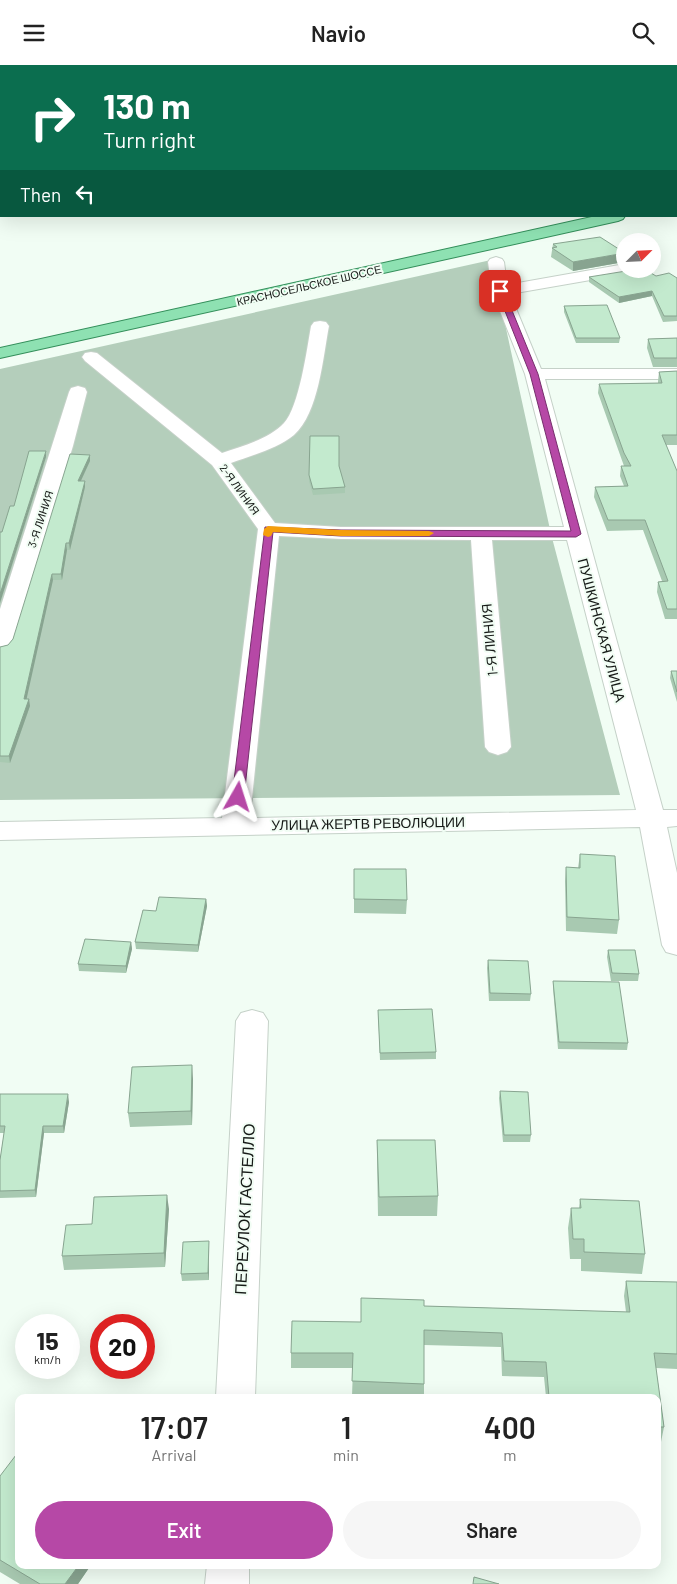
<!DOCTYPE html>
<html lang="en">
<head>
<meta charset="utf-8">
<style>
  :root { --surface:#fff; --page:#f6f6f6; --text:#222; --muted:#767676; --accent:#b648a6 }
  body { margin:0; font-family:Barlow,sans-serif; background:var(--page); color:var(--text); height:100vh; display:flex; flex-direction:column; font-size:19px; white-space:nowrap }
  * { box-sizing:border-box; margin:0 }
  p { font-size:16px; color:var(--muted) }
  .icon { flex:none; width:28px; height:28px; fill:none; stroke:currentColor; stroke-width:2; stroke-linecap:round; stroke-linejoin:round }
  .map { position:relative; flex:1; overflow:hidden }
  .details { position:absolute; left:15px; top:1329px; width:646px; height:175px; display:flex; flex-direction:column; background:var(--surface); border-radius:10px; box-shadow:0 5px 20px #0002 }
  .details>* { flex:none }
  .hud { position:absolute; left:0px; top:0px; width:678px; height:152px; box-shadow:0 5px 20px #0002; background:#0b6e4f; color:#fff; overflow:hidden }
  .needle { width:32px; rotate:66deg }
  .controls { position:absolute; left:616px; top:168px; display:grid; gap:10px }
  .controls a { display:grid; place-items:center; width:45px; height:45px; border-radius:50%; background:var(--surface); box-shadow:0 5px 20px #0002; font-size:25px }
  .speed { position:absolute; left:15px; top:1249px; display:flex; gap:10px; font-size:25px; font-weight:700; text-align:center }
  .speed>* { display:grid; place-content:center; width:65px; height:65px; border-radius:50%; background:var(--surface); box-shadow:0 5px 20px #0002; line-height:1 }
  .speed small { font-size:12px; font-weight:400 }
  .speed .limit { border:8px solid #d22; background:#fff; color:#111 }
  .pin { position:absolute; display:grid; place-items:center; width:42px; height:42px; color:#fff; margin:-21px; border-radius:10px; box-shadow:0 2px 8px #0006 }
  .me { position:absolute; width:55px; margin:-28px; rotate:6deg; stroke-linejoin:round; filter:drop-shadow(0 0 4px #0008) }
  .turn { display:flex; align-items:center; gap:18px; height:105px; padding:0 20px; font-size:22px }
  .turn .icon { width:65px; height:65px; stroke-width:2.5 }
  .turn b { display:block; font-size:35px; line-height:42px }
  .then { display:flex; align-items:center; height:48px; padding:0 20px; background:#0003; gap:10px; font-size:19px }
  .eta { display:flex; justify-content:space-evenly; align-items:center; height:85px; text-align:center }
  .eta b { font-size:30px; font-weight:600; line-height:35px }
  .cta { display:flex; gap:10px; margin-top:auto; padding:10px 20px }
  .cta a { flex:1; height:58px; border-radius:30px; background:var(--accent); color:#fff; font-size:20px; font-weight:600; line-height:58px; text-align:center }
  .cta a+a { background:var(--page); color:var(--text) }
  header { display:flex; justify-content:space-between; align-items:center; height:65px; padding:0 20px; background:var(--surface); font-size:22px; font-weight:600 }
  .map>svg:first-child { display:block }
</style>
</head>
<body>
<header><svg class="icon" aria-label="menu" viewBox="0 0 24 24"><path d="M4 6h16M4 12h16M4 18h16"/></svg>Navio<svg class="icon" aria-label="search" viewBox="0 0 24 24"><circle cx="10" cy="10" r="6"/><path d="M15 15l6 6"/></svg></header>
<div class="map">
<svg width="677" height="1519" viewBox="0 0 677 1519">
  <rect width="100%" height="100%" fill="#f1fdf4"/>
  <path fill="#b4cebb" d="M491,195L551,469L620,730L0,735V304Z"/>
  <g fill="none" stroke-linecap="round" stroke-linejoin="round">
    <defs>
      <path id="minor" d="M496,192L502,194L504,197L507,220L625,199V204H633L631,207L625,209L510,229L541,304H677V314H545L663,745H677V761L667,762L677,808V890L666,887L662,880L640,762L0,775V757L222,753L258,464L212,400L85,296L82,292L85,288L91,287L97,288L222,388C242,381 269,374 284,358C299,342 307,284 311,261L314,257L320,256L326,257L329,261C323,292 319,348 294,370C277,384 252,390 231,398L275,458L341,462H564L525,309L492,226L488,197L490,194ZM279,471L341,474L471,475L485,682L489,687L498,690L507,687L511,682L492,475H567L636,745L250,753Z
        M78,321L85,323L87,327L73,381L12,580L8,585L0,587V544L69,327L71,323Z
        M252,945L263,948L268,956L255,1332H216L236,956L241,948Z
        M207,1500H249V1519H205Z"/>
      <path id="major" d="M676,134H677V142H676Z
        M596,151H625L623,154L618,156L0,293V283Z"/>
    </defs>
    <use href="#minor" stroke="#c5d1c8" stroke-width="2"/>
    <use href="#major" stroke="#338e5a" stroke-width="2"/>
    <use href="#minor" fill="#fff" fill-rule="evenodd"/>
    <use href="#major" fill="#8ee1b2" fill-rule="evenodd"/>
  </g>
  <path fill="#a8c9b1" d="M553,179L624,197L573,206L551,192Z
    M656,211L677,213V256L663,257L652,231L619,238L589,217V212Z
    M564,241L620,273L619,278H576L564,247Z
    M677,273V302H653L647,283L648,274Z
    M677,306V380H666L677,406V554H665L657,527L658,517L662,516L643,465L607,466L594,432L595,422L624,421L620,411L621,401H624L598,328L599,319L658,318V316L659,307Z
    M310,371L339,401L345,422V428L313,430L309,416Z
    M90,390V396L81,416H85V422L70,485H67L62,515H53L26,634L30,641L10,698L0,697V582L8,580L13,574Z
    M671,606H677V637L670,613Z
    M580,789L619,855L617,869L566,866L565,816L566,802L578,803Z
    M354,804L407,835L406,849L354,848Z
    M206,834L207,841L198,887L136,884L135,877L156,846Z
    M131,877L132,884L126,908L79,906L78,899Z
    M608,885L639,909L638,916H611L607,892Z
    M488,895L531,929L530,936H489L487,903Z
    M553,916L628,978L627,985L558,984L553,923Z
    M378,945L436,987V994L380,995Z
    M193,1014L192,1060L130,1062L128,1048Z
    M500,1026L531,1070L530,1077H503L499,1033Z
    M0,1029L69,1037L64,1068H44L36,1132L0,1133V1095L4,1068H0Z
    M377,1075L438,1131L437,1151H378L377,1095Z
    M580,1134L645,1189L642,1209L581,1206V1194H570L568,1163L571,1143H579Z
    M169,1144L165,1202L64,1205L62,1191L92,1159Z
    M209,1176V1215L182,1216L181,1209Z
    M626,1216L677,1217V1304L656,1303L664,1362L661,1377H658V1332H546L544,1312L502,1311L501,1282L424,1280V1332L352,1331L353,1303H291V1288L361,1257L424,1241L626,1247L624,1231Z
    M0,1411L91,1500L78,1519H20L0,1507Z
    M583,1500H592L591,1502Z"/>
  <path fill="#88a490" d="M625,188L624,197L573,206V197Z
    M652,226V231L619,238V232Z
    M46,386V392L0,538V529Z
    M90,390V396L78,422V416Z
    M85,416V422L70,485L69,478Z
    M66,478L67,485L62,515L61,509Z
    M52,509L53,515L25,641L24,634Z
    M29,634L30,641L10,698L9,691Z
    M206,834L207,841L198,887V880Z
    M131,877L132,884L126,908V901Z
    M192,1000L193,1014L192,1060L191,1046Z
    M68,1029L69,1037L64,1068L63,1061Z
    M43,1061L44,1068L36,1132L35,1125Z
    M167,1130L169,1144L165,1202L164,1188Z
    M209,1176V1215L208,1208Z
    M79,1500H91L78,1519H65Z"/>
  <path fill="#c3eace" stroke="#88a490" d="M600,172L625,188L573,197L552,183L557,182L553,179Z
    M631,204H644L656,211L669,208L677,213V251H664L652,226L619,232L589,212L626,206Z
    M607,240L620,273H576L564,241Z
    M677,273V293H654L648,274Z
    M677,306V370H662L677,406V544H667L658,517L668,516L645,455H608L595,422L628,421L621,401H631L624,388L599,319L662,318L659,307Z
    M310,371H339V401L345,422L313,424L309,410Z
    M29,386H46L0,529V467H2L10,441H14Z
    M70,389L90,390L78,416H85L69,478H66L61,509H52L24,634H29L9,691H0V582L8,580L13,574Z
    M671,606H677V627Z
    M580,789L615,791L619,855L567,852L566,802L580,803Z
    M354,804H406L407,835L354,834Z
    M159,832L206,834L198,880L135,877L143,845L156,846Z
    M85,874L131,877L126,901L78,899Z
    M608,885H635L639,909L612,908Z
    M488,895L528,896L531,929L490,928Z
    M553,916L619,917L628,978L559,977Z
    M432,944L436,987L380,988L378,945Z
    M192,1000L191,1046L128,1048L132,1002Z
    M500,1026L528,1027L531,1070H504Z
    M0,1029H68L63,1061H43L35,1125L0,1126V1095L5,1061H0Z
    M377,1075H435L438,1131L379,1132Z
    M167,1130L164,1188L62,1191L66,1160L92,1159L94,1132Z
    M580,1134L639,1136L645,1189L584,1187V1174H573L571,1143H581Z
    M209,1176L208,1208L181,1209L183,1177Z
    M626,1216L677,1217V1289L654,1288L664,1362H658V1332H549L546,1297L504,1296L502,1268L424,1265V1319L352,1316L353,1288H291L292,1256L361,1257V1233L424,1235V1241L630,1247Z
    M16,1390L19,1392V1500H79L65,1519H40L0,1495V1411Z
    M474,1512L499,1519H473Z"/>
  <path fill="#b648a6" stroke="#762f6c" d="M500,224L504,226L538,309L581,469L576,472L341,471L273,467L244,732L238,735H234L232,732L265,462L341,465L571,466L530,309L497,226Z"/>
  <path fill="#f59e0b" d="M268,461L341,465L429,466L434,468L429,471H341L273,467L271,471L268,472L263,470L264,464Z"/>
  <g text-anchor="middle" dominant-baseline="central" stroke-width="4" stroke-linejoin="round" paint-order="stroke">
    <g font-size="11" fill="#161a17" stroke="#f1fdf4">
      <text transform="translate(309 220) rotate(-13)">КРАСНОСЕЛЬСКОЕ ШОССЕ</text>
      <text transform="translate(240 424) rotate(54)">2-Я ЛИНИЯ</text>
      <text transform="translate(40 454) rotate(-72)">3-Я ЛИНИЯ</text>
    </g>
    <g font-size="14" fill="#161a17" stroke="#f1fdf4">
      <text transform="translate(602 565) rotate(75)">ПУШКИНСКАЯ УЛИЦА</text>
      <text transform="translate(489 575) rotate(-95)">1-Я ЛИНИЯ</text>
      <text transform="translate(368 758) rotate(-1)">УЛИЦА ЖЕРТВ РЕВОЛЮЦИИ</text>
    </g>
    <g font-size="16" fill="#161a17" stroke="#f1fdf4">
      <text transform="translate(244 1144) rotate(-87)">ПЕРЕУЛОК ГАСТЕЛЛО</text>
    </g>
  </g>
</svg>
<div class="controls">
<a><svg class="needle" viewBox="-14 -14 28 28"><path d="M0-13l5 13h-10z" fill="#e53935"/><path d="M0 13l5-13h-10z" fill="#767676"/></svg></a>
</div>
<div class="speed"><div>15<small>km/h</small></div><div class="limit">20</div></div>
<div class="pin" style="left:500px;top:226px;background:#d93025"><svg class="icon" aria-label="arrive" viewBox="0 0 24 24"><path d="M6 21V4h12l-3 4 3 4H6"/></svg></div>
<svg class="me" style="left:238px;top:732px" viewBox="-20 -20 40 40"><path d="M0-17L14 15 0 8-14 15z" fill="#b648a6" stroke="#fff" stroke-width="4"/></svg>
<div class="hud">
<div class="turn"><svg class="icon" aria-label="right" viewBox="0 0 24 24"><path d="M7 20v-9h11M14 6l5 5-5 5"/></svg><div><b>130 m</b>Turn right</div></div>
<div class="then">Then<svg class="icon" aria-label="left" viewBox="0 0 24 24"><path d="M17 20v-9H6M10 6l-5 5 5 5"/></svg></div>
</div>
<section class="details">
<div class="eta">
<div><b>17:07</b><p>Arrival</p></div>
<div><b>1</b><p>min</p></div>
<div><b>400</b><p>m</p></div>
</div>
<div class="cta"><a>Exit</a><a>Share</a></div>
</section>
</div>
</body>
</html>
